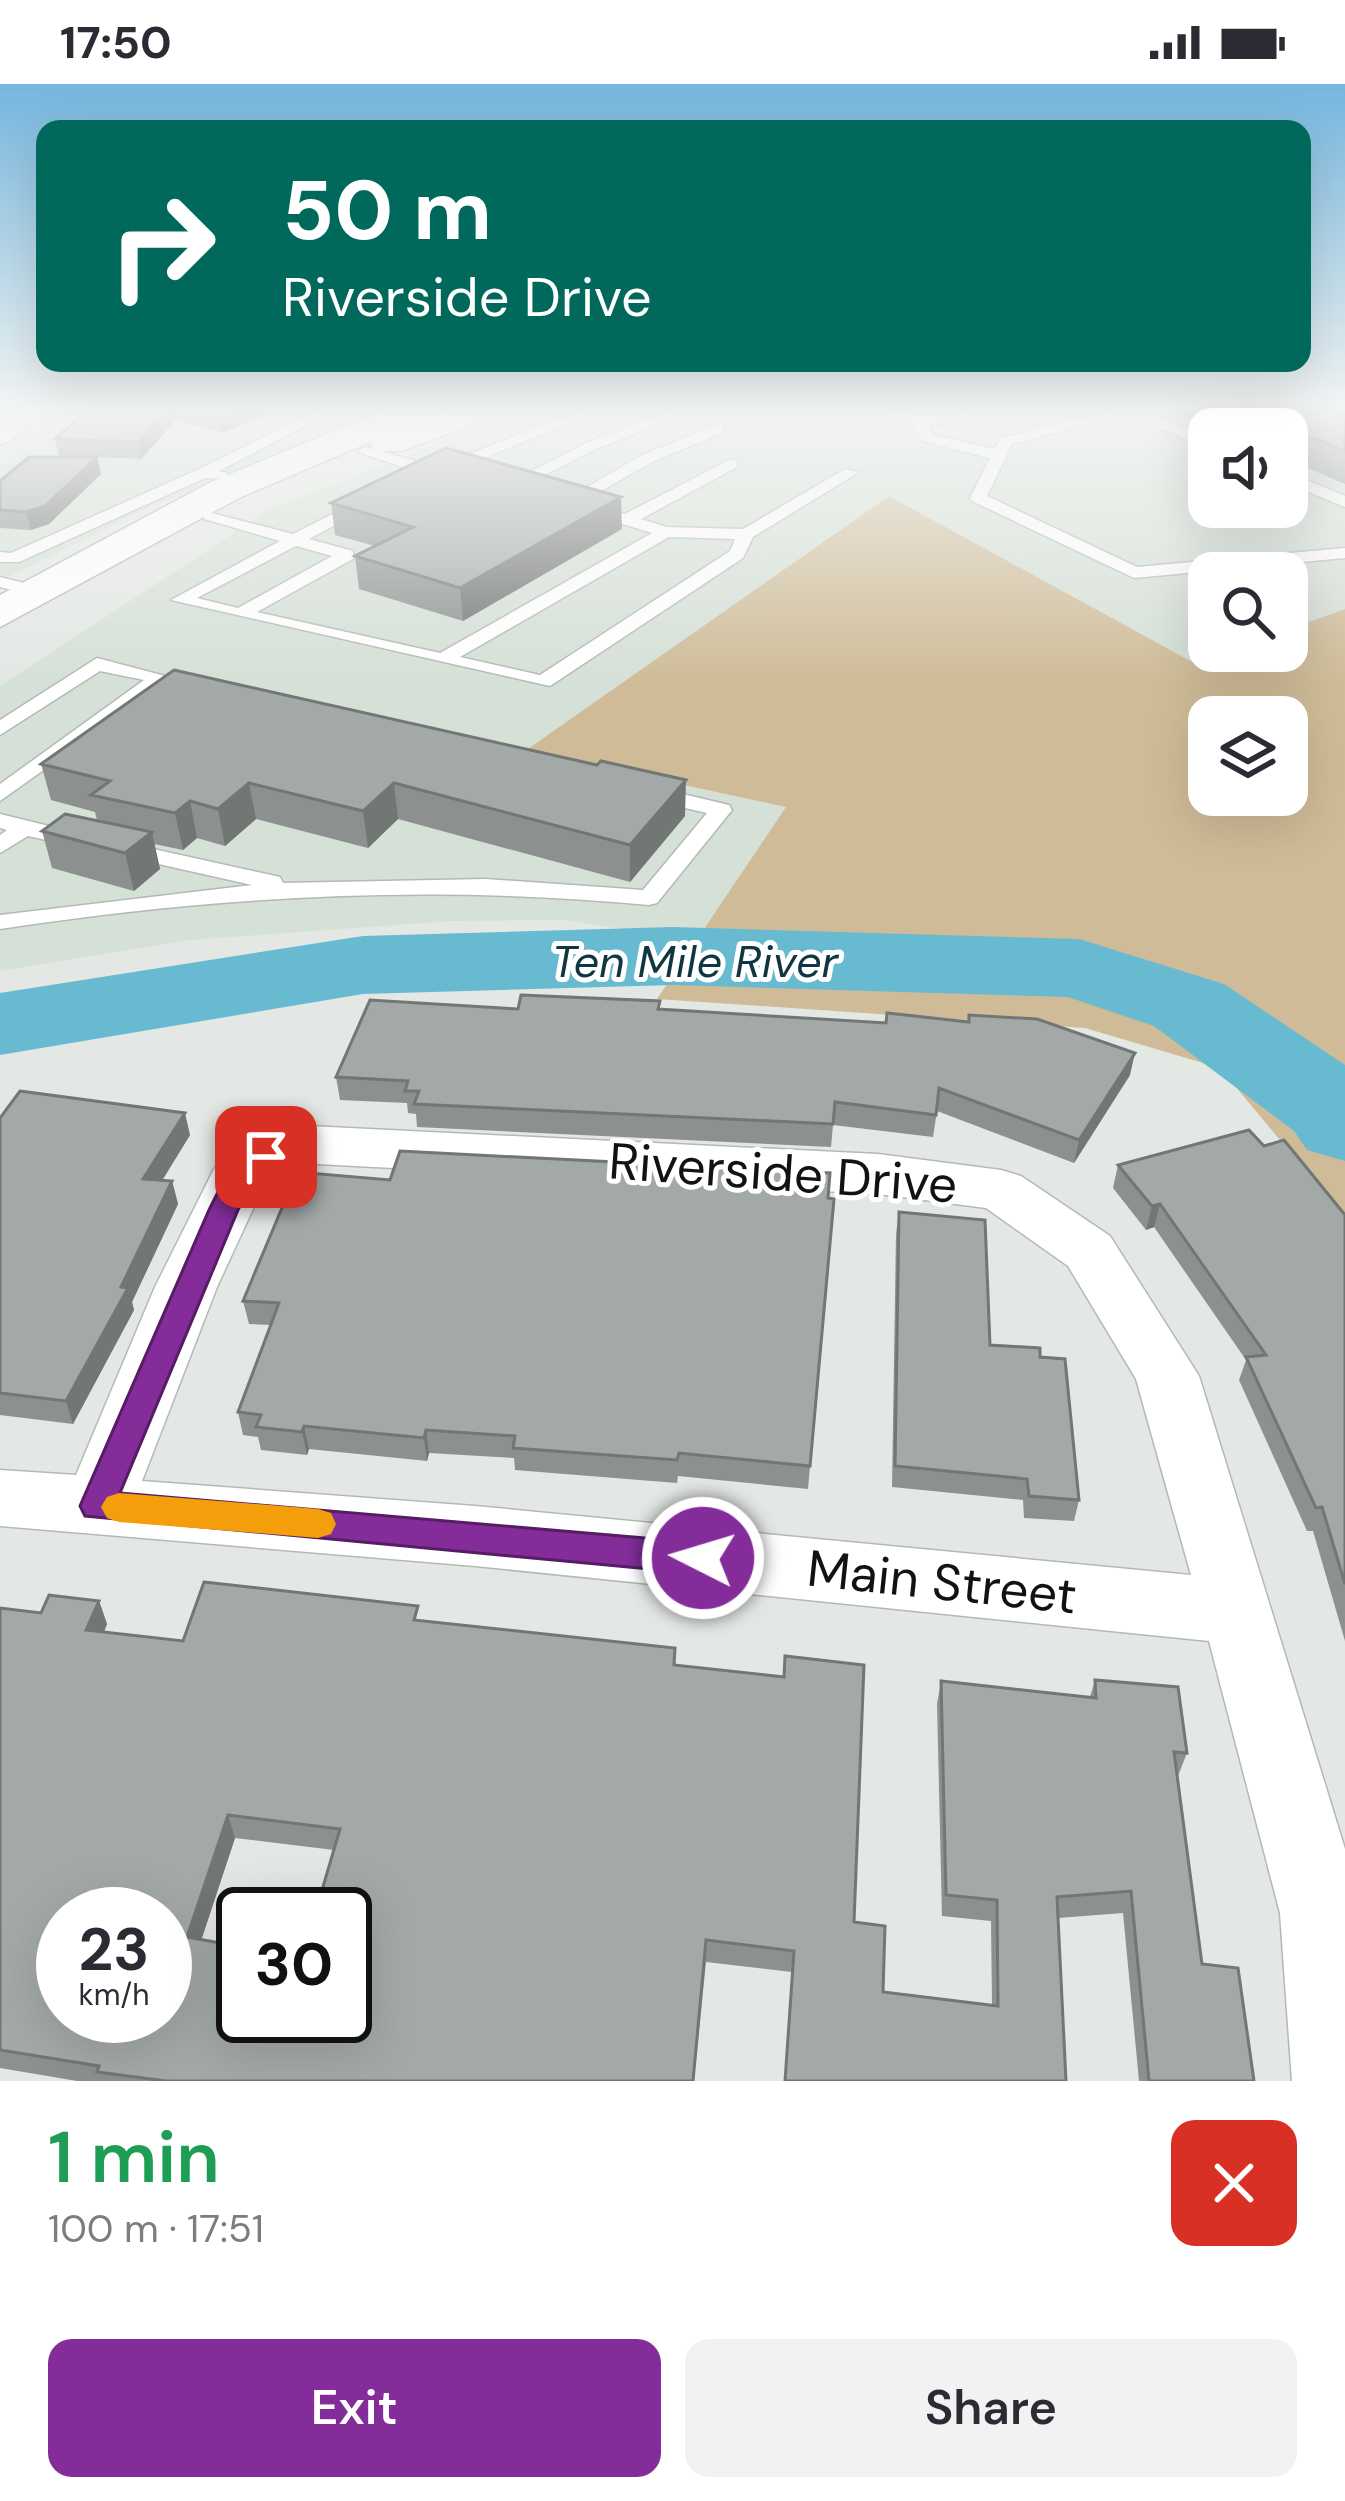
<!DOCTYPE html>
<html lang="en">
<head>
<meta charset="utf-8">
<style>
  :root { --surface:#fff; --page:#f2f2f3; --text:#2b2b33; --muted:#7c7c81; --accent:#842d9a }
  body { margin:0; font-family:"DM Sans",sans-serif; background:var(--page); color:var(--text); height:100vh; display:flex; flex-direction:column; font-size:45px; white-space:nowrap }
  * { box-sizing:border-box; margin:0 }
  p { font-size:39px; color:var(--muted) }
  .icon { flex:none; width:66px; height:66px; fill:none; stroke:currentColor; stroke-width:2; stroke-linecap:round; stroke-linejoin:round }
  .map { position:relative; height:1997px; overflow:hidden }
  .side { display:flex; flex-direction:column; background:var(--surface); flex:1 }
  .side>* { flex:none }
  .top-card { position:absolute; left:36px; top:36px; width:1275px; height:252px; border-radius:24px; box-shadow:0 12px 48px #0002; background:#00695c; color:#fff; overflow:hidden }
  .controls { position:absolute; left:1188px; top:324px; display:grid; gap:24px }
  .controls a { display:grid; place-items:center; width:120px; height:120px; border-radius:24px; background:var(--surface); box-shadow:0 12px 48px #0002; font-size:60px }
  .speed { position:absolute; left:36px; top:1803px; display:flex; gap:24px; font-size:60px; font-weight:700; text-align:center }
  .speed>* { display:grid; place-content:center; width:156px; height:156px; border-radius:50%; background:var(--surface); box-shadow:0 12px 48px #0002; line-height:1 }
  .speed small { font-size:30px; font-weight:400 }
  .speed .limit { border:6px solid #111; border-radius:18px; background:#fff; color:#111 }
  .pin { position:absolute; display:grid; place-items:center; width:102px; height:102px; color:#fff; margin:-51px; border-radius:24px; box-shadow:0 6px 18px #0006 }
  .me { position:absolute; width:132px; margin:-66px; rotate:275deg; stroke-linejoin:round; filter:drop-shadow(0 0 9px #0008) }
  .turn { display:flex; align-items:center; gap:42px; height:252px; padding:0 48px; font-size:54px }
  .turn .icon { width:156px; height:156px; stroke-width:2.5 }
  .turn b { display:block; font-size:84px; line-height:102px }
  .round { display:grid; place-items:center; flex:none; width:126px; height:126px; border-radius:24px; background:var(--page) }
  .head { display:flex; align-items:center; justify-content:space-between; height:204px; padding:0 48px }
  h1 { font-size:72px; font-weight:600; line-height:90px; color:#1e9e55 }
  .cta { display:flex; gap:24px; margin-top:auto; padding:24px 48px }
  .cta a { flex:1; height:138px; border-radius:24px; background:var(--accent); color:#fff; font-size:48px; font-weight:600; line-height:138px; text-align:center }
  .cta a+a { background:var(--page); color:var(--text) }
  .status { display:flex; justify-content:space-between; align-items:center; height:84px; padding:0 60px; background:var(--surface); direction:ltr }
  .status svg { height:33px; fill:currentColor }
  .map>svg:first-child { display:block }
</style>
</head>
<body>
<div class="status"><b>17:50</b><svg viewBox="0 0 49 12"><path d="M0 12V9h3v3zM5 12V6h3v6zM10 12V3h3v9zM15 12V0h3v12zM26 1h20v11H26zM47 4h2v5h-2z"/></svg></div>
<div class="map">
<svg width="1345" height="1997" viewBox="0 0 1345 1997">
  <rect width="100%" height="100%" fill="#e4e8e4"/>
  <path fill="#d5e0d6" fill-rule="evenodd" d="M66,322H397L144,426L0,497V382Z
    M532,322H1345V525L1287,546V489H1209V567H1227L1194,579L889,412L527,667L787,723L696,857L565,836L453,837L189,856L0,887V602L269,426ZM1209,345H1287V423H1209Z"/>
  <path fill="#cfbb97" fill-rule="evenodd" d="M889,412L1194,579L1227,567H1287V546L1345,525V1134L1220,984L1085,944L657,915L786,723L525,667ZM1209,633H1287V711H1209Z"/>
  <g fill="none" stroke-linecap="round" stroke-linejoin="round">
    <path fill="#68bad0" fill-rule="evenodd" d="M673,843L1079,855L1224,900L1345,981V1077L1307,1066L1294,1047L1154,942L1068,913L673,901L363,910L0,971V909L363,852Z"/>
    <defs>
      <path id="lane" d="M327,322H344L219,387L227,389V395L205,394L19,478H0V468L11,469L197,386Z
        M591,322H610L453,387L418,388L357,368L365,363L419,378H449Z
        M683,322L695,325L596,365L519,404L505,401L586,359Z
        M850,322L940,332L993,322L961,338L928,341L933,351L994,365L1001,354L1131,322L1209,354V365L1126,330L1012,360L987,412L1137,483L1345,464V474L1134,494L972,417L970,414L990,374L922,357L912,340Z
        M719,340L724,342V348L654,377L576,421L562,418L642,371Z
        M731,375L737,377V383L641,435L667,443L743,445L845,385L859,388L753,453L743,474L550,602L171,516L280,457L204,435V427L293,450L366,413L372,415V421L309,455L353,467V475L257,528L440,569L652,449L580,427V419L625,430ZM669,453L735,455L730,467L540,591L460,573ZM296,462L332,472L238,524L197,514Z
        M1287,388L1345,412V423L1287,399Z
        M0,493L44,504L47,508L38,513L0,503Z
        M97,574L207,603L197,609L163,601L0,717V700L144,596L100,587L0,651V636Z
        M649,702L729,721L732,726L657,819L649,821C430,800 217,812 0,845V831L252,801L114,770L111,765L122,758L280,793L283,799L486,795L643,806L707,729L641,714L638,709Z
        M0,730L86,751L89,756L78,763L28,752L0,769V751L7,746L0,744Z"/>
      <path id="street" d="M16,322H48L11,357L0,360V335Z
        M289,1041L878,1070L1001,1086L1021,1092L1110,1152L1199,1292L1345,1765V1997H1292L1280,1829L1209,1557L475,1482L0,1442V1386L76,1391L155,1203L213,1087L222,1073ZM299,1079L878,1110L986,1124L1068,1182L1136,1295L1191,1491L475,1422L142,1397L217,1203L265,1099Z"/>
      <path id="primary" d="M394,322H442L437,328L457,322H507L502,330L401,367H375L370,358L239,414L0,543V511L211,398Z"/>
    </defs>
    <use href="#lane" stroke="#b4b9b5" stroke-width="3"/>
    <use href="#street" stroke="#b4b9b5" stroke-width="3"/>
    <use href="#primary" stroke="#b4b9b5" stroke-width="3"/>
    <use href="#lane" fill="#fff" fill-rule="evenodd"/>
    <use href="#street" fill="#fff" fill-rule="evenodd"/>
    <use href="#primary" fill="#fff" fill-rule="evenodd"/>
  </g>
  <path fill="#8c9190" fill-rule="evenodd" d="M92,322H286L223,349L176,336L141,375L97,373L101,390L49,440L31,446L0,444V397L83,373L59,372L55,355Z
    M1170,322H1345V400L1287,375V345H1216L1170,325Z
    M331,419L622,445L463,537L359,505L355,472L375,462L335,451Z
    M174,586L685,732L630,798L398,735L368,764L256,735L225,762L197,754L183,766L154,760L160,785L134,807L52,784L42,747L97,736L95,728L51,716L41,680Z
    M518,925H660L886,939L968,938L969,931L1130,991L1074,1079L937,1027L933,1053L833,1041L831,1063L417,1043L416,1030L408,1029L407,1019L340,1016L336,993Z
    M0,1034L190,1051L162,1096L172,1097L178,1120L132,1218L134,1226L73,1340L0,1331Z
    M1264,1062L1345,1131V1557L1313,1447H1307L1239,1296L1246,1276L1154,1143L1146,1146L1113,1104L1118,1081Z
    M390,1096L834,1115L808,1405L678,1392L677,1399L515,1386L514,1374L429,1369L427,1377L309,1365L307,1371L261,1366L258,1353L243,1351L238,1328L271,1241L249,1240L243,1217Z
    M899,1128L990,1261L1040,1273L1079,1416L1074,1437L1024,1434L1023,1416L892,1403L896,1150Z
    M99,1517L107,1540L104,1548L183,1557L421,1536L675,1581L854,1838L883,1908L992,1922L991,1837L942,1832L937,1620L941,1597L1090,1613L1095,1596L1187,1669L1178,1692L1202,1880L1254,1997H1139L1123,1829L1058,1834L1066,1997L792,1888L706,1878L694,1997H77L0,1984V1524L41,1529ZM235,1754L334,1766L345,1932L201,1856Z"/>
  <path fill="#727675" d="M172,322H173L176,336L141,375L138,358Z
    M246,322H286L223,349L220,333Z
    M97,373L101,390L49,440L31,446L26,428Z
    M621,413L622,445L463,537L460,504Z
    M686,696L685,732L630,798V761Z
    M249,699L256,735L225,762L218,725Z
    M394,699L398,735L368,764L363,727Z
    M190,717L197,754L183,766L175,729Z
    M152,748L160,785L134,807L125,769Z
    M1135,969L1130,991L1074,1079L1079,1056Z
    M185,1029L190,1051L149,1118L143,1095Z
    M172,1097L178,1120L132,1218L134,1226L73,1340L66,1317Z
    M1160,1120L1154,1143L1146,1146L1152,1122Z
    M304,1342L309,1365L307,1371L302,1348Z
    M426,1346L429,1369L427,1377L424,1354Z
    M99,1517L107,1540L95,1569L86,1546Z
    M228,1731L235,1754L195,1875L187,1853Z"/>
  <path fill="#a3a9a7" stroke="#727675" stroke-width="3" fill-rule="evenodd" d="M92,322H172L138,358L55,355Z
    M178,322H246L220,333Z
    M1235,322H1345V367Z
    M446,364L621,413L460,504L355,472L413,443L331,419Z
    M29,373H97L45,422L26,428L0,426V397Z
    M174,586L597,681L601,677L686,696L630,761L394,699L363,727L249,699L218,725L190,717L175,729L91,711L110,697L41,680Z
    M65,730L152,748L125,769L42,747Z
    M521,911L660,917L658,925L886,939L887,929L969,938V931L1037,935L1135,969L1079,1056L939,1004L936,1031L835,1018L833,1040L414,1020L419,1007H405L408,997L336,993L370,916L518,925Z
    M20,1007L185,1029L143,1095L172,1097L121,1203L128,1204L66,1317L0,1309V1034Z
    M1249,1046L1264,1062L1284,1056L1345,1131V1500L1322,1423L1316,1424L1246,1273L1266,1271L1160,1120L1152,1122L1118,1081Z
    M400,1067L830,1089L828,1114L834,1115L810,1382L679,1369L677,1376L513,1364L515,1352L426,1346L424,1354L304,1342L302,1348L256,1343L261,1331L238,1328L279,1219L243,1217L297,1088L390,1096Z
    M899,1128L985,1136L990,1261L1040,1264V1273L1065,1275L1079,1416L1029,1412L1027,1395L895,1382Z
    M204,1498L418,1522L414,1536L675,1564L674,1581L784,1593L785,1572L864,1581L854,1838L885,1842L883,1908L998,1922L997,1816L946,1811L941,1597L1096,1614L1095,1596L1178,1603L1187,1669L1174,1668L1202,1880L1238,1884L1254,1997H1149L1131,1807L1057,1813L1066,1997H785L794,1867L706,1856L693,1997H166L97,1988L99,1982L0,1966V1524L41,1529L49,1511L99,1517L86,1546L183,1557ZM228,1731L340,1745L315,1830H345V1932H243V1863L187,1853ZM63,1830H165V1932H63Z"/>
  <linearGradient id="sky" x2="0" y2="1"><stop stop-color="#75b6de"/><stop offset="0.54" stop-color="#f3f5f3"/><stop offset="1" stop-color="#f3f5f3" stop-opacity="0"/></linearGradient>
  <rect width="1345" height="601" fill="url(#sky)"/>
  <path fill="#842d9a" stroke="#561d64" stroke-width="3" d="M266,1063L280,1073L254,1093L238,1126L120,1409L703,1459L716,1464L721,1474L716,1485L703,1490L85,1432L80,1422L209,1126L232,1080Z"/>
  <path fill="#f59e0b" d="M119,1409L318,1425L331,1429L336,1440L331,1450L318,1454L119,1438L107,1434L101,1423L107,1413Z"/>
  <g text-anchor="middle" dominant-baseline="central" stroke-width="10" stroke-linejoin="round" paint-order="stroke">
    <g font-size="45" font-style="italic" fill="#103741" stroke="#fff">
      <text x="695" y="877">Ten Mile River</text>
    </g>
    <g font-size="51" fill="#111211" stroke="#fff">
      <text transform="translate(783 1089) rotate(4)">Riverside Drive</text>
      <text transform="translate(942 1498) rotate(6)">Main Street</text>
    </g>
  </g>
</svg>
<div class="controls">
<a><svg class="icon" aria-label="sound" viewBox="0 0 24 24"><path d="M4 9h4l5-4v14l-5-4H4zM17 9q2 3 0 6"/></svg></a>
<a><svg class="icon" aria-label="search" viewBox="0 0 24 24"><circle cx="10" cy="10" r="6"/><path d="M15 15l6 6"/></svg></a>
<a><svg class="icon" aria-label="layers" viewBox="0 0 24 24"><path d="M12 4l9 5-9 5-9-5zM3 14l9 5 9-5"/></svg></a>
</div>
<div class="speed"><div>23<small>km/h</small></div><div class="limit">30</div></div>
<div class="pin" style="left:266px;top:1073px;background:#d93025"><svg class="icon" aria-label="arrive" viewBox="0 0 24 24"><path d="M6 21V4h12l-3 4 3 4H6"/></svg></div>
<svg class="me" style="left:703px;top:1474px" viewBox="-20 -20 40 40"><circle r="17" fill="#842d9a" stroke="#fff" stroke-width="3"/><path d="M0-11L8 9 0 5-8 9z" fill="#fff"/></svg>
<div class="top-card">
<div class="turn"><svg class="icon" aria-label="right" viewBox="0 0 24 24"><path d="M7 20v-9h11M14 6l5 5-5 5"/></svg><div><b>50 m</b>Riverside Drive</div></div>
</div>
</div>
<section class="side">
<div class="head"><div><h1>1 min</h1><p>100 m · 17:51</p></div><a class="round" style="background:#d93025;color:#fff"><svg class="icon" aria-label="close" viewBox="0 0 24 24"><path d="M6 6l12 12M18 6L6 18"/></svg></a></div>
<div class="cta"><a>Exit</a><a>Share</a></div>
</section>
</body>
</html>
